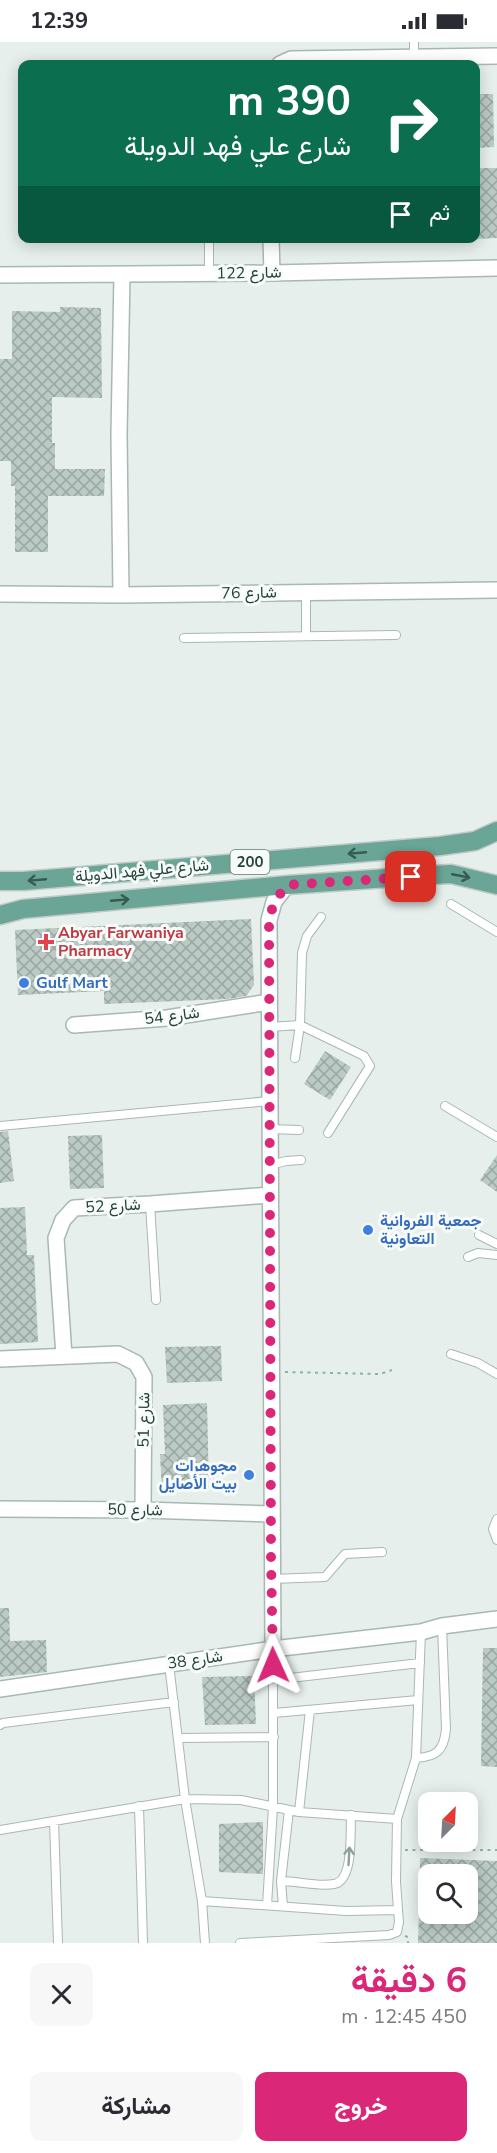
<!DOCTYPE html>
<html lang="ar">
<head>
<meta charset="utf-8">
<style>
  :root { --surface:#fff; --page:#f7f7f7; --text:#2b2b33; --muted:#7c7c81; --accent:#db2777 }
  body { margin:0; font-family:"Nunito Sans",Vazirmatn,sans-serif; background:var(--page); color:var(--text); direction:rtl; height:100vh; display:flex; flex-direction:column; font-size:22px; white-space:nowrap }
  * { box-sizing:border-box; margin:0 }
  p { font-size:20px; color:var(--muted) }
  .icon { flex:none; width:33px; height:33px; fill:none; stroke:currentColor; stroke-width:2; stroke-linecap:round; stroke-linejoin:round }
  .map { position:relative; height:1901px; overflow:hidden; direction:ltr }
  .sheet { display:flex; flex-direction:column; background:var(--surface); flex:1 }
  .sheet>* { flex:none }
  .guide { position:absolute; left:18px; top:18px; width:462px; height:183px; border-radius:12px; box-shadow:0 3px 15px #0003; direction:rtl; background:#0b6e4f; color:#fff; overflow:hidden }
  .needle { width:39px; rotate:24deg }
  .tools { position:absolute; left:418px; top:1750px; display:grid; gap:12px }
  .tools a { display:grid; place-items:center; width:60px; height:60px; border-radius:12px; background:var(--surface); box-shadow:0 3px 15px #0003; font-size:30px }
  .pin { position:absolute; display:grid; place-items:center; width:51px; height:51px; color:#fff; margin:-26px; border-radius:12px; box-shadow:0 3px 9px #0006 }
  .me { position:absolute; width:66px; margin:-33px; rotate:359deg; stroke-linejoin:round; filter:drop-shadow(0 0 4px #0008) }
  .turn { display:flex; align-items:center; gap:21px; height:126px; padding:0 30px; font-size:27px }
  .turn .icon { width:78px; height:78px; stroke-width:2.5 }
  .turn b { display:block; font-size:42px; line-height:51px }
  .then { display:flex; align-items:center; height:57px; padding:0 30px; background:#0003; gap:12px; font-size:22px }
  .round { display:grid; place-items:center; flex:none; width:63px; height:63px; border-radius:12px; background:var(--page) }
  .head { display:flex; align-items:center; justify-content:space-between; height:102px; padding:0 30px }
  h1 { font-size:36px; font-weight:700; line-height:45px; color:var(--accent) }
  .cta { display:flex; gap:12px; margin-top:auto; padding:12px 30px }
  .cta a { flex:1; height:69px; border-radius:12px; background:var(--accent); color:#fff; font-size:24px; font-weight:700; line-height:69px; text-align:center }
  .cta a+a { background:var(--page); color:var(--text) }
  .status { display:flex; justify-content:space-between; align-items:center; height:42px; padding:0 30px; background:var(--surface); direction:ltr }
  .status svg { height:16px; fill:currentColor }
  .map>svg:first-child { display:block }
</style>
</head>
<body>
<div class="status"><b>12:39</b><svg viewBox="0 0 49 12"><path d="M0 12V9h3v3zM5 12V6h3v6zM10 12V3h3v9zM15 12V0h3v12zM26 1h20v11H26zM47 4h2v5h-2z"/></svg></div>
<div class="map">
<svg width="497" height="1901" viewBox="0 0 497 1901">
  <defs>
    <pattern id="building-cross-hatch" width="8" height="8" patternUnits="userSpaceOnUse" patternTransform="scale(1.5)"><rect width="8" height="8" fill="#bbcac4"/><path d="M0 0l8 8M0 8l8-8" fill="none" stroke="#98a6a0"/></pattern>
  </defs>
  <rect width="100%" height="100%" fill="#e6efeb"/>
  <path fill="url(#building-cross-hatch)" d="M476,52H493L494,105L476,106Z
    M476,126H497V196L476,197Z
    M60,265L101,266L102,356L52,355V401H55V427H105L104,454H48V510H15V444H11V419H0V317H12V269L60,270Z
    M251,877L254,943L246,954L227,957L104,962V949L18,953L15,888Z
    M325,1009L351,1025L330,1058L304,1042Z
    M8,1089L14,1139L0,1141V1090Z
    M102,1093L104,1146L70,1147L68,1094Z
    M497,1113V1150L480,1138Z
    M25,1165L27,1213H34L38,1300L0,1302V1166Z
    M221,1304L222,1339L167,1341L165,1305Z
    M207,1361L209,1446L162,1448L160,1412H165L163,1363Z
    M0,1566H9L10,1599L46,1598L47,1630L0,1635Z
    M483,1606H497V1725L481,1724Z
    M254,1634L256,1682L205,1683L202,1635Z
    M263,1780V1832L219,1830V1782Z
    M420,1816L497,1819V1901H418L420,1835H429V1872H468V1833H420Z"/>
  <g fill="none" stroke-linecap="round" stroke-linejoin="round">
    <defs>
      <path id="service" d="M414,0V15
        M209,196V232
        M306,594V551
        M184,596L396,593
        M451,862L497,890
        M269,985L300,983L364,1014L370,1024L328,1091
        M295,1016L300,983L302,911L307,894L321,875
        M445,1064L497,1095
        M0,1084L269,1059
        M270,1087L299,1088
        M270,1123L286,1119L301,1118
        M150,1162L156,1258
        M479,1193L497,1202
        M468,1215L478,1211L497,1213
        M451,1312L478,1321L497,1332
        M497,1477L493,1487L497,1498
        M272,1537L325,1535L345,1512L382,1510
        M169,1622L185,1757L202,1859L205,1901
        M273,1638L420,1621
        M274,1671L418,1658
        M0,1683L3,1681L174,1660
        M178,1696L274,1695
        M416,1716C437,1715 444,1708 446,1687L442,1584
        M139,1764L143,1901
        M299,1770L310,1668
        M54,1779L58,1901
        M0,1788L185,1757L241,1758L299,1770L397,1777
        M281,1839L289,1768
        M202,1859L346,1869L398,1868L396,1839L397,1777L416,1716L421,1590
        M267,1863L273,1765V1607
        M283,1864L281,1839C298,1839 317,1845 334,1842C354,1839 350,1790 351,1773
        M240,1901L389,1893L397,1890L399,1880L398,1868"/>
      <path id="minor" d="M280,22L291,17L497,14
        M271,196L272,231
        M0,233L272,231L497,226
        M0,552L121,553L497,548
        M121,553L119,392L122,233
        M74,983L167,976L269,960
        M64,1314L56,1196L63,1178L74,1166L150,1162L270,1153
        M0,1317L118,1312L136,1321L144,1335L143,1468
        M0,1467L143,1468L271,1472
        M273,1607L269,878L274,860L287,843
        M0,1647L273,1607L421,1590L442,1584L497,1577"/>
      <path id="primary" d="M0,839H23L440,804L475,799L497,789
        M0,873L23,867L287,843L432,833L451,832L497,843"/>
    </defs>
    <use href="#service" stroke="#a8b8b2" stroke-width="10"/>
    <use href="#minor" stroke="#a8b8b2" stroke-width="18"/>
    <use href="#primary" stroke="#c2cac8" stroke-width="21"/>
    <path stroke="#86b3a5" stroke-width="2" stroke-dasharray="3 4.5" stroke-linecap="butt" d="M285,1330L380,1332L392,1328
      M405,1808H497
      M405,1894L408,1895V1901"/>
    <use href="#service" stroke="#fff" stroke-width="8"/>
    <use href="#minor" stroke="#fff" stroke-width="15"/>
    <use href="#primary" stroke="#6aa596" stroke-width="18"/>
  </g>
  <defs><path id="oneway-shaft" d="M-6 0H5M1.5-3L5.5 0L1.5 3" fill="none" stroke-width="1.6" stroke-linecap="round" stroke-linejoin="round" transform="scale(1.5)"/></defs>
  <g stroke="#365b51">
    <use href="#oneway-shaft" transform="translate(357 811) rotate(175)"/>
    <use href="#oneway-shaft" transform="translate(461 834) rotate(11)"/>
    <use href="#oneway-shaft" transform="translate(37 838) rotate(175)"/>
    <use href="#oneway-shaft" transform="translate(120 858) rotate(-5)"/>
  </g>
  <use stroke="#92a09c" href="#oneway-shaft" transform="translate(349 1814) rotate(-87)"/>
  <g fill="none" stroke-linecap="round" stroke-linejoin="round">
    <path stroke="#db2777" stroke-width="10" stroke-dasharray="0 18" d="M273,1623L271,1516L269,878L274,860L287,843L411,835"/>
  </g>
  <path fill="#e0444e" stroke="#f7fbf9" stroke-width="2" d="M43 891h6v6h6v6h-6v6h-6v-6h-6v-6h6z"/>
  <g fill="#3f7fe0" stroke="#f7fbf9" stroke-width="2">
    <circle cx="24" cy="941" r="6"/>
    <circle cx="368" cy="1188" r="6"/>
    <circle cx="249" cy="1433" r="6"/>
  </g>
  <g text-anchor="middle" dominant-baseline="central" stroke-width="6" stroke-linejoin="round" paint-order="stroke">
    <rect fill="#f7fbf9" stroke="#637a73" stroke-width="1.5" x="230.5" y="808" width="39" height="24" rx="4.5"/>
    <g font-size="15" font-weight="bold" fill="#24423a">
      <text x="250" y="820">200</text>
    </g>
    <g font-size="16" fill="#24423a" stroke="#f7fbf9">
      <text transform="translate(249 231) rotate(-1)">شارع 122</text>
      <text transform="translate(249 551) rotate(-1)">شارع 76</text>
      <text transform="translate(142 829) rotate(-5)">شارع علي فهد الدويلة</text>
      <text transform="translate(172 974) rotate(-7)">شارع 54</text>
      <text transform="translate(113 1164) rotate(-3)">شارع 52</text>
      <text transform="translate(144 1378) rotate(-89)">شارع 51</text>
      <text transform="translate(135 1468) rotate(1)">شارع 50</text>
      <text transform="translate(195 1618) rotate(-8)">شارع 38</text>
    </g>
    <g font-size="16" font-weight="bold" fill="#be3a42" stroke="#f7fbf9" text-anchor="start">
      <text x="58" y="891">Abyar Farwaniya<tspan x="58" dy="18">Pharmacy</tspan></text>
    </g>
    <g font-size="16" font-weight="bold" fill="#366cbe" stroke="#f7fbf9" text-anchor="start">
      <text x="36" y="941">Gulf Mart</text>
      <text x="380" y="1179">جمعية الفروانية<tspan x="380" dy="18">التعاونية</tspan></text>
      <text x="237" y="1424" text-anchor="end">مجوهرات<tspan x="237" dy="18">بيت الأصايل</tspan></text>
    </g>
  </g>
</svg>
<div class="tools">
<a><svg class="needle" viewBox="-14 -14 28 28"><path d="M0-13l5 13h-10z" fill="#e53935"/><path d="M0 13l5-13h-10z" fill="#7c7c81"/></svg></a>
<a><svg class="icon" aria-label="search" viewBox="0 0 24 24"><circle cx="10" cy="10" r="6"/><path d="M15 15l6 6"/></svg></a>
</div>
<div class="pin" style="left:411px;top:835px;background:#d93025"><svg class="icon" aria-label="arrive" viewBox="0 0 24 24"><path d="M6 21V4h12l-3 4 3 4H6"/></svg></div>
<svg class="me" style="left:273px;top:1623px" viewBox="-20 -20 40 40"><path d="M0-17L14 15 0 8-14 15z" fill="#db2777" stroke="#fff" stroke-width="4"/></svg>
<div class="guide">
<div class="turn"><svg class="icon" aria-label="right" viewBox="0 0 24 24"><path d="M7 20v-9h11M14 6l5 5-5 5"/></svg><div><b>390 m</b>شارع علي فهد الدويلة</div></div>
<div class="then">ثم<svg class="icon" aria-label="arrive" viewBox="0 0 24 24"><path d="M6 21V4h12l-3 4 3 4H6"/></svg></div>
</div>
</div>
<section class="sheet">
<div class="head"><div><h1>6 دقيقة</h1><p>450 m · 12:45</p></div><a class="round"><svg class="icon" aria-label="close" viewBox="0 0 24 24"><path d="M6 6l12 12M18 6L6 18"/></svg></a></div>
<div class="cta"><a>خروج</a><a>مشاركة</a></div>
</section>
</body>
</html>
